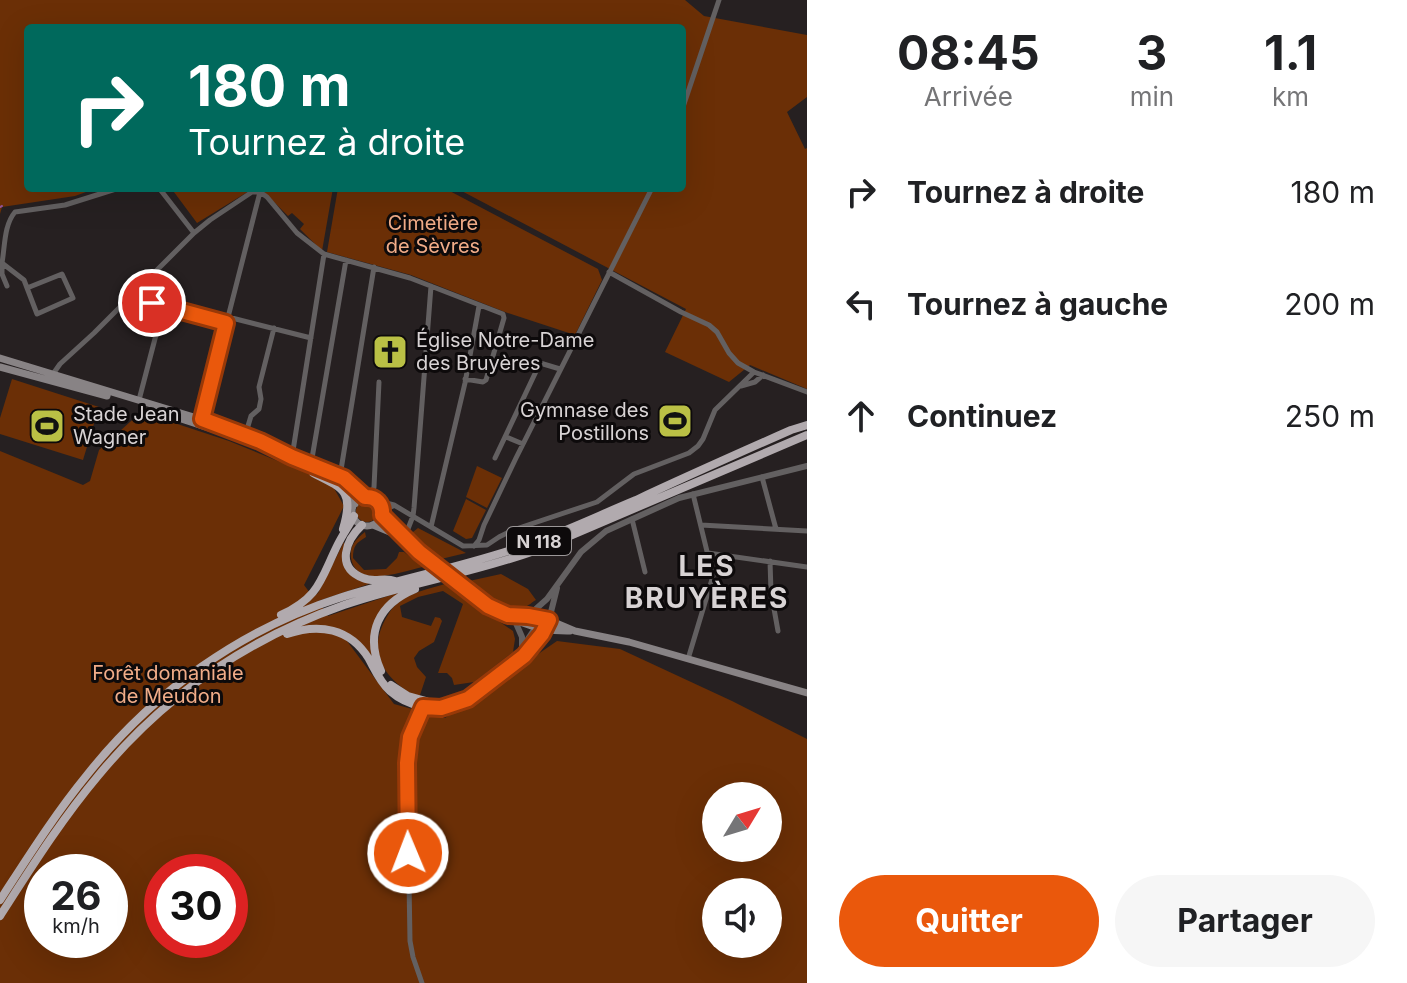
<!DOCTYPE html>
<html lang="fr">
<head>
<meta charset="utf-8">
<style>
  :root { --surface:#fff; --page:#f6f6f6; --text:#202124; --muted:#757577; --accent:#ea580c }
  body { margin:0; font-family:Inter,sans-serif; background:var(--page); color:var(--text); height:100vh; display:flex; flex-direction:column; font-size:30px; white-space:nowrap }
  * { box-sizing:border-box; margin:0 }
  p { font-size:26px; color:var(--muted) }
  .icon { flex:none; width:44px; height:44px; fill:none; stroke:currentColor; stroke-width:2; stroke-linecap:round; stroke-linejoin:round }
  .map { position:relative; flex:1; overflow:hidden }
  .side { display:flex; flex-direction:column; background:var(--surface); width:600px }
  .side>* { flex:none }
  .guide { position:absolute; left:24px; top:24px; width:662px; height:168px; border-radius:8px; box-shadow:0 8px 32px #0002; background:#00695c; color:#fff; overflow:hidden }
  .needle { width:52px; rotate:52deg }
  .controls { position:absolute; left:702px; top:782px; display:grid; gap:16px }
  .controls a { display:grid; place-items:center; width:80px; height:80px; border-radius:50%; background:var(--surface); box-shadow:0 8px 32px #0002; font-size:40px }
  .speed { position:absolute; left:24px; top:854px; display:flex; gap:16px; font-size:40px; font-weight:700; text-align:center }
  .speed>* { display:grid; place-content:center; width:104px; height:104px; border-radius:50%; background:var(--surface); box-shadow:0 8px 32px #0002; line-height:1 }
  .speed small { font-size:20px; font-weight:400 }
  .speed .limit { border:12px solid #d22; background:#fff; color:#111 }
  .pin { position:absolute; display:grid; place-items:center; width:68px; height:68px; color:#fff; margin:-34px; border:4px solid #fff; border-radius:50%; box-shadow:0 2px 8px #0007 }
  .me { position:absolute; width:88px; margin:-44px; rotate:359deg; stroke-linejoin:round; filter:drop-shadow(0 0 6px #0008) }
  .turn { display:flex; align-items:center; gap:28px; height:168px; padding:0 32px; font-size:36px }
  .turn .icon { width:104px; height:104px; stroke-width:2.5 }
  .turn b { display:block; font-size:56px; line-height:68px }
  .eta { display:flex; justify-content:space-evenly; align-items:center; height:136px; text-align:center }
  .eta b { font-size:48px; font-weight:700; line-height:56px }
  .action { display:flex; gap:16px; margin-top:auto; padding:16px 32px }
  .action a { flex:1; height:92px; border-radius:48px; background:var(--accent); color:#fff; font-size:32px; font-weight:700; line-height:92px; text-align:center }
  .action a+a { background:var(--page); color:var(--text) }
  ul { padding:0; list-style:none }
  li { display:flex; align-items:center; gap:24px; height:112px; padding:0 32px }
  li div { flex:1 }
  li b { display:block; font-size:30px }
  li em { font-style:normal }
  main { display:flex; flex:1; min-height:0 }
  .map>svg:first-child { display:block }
</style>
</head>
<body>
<main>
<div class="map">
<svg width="807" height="983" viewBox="0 0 807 983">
  <rect width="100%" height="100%" fill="#262021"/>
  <path fill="#6b2f06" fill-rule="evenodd" d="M0,0H685L704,16L807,35V97L787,112L805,149L807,148V389L750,365L729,382L665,352L686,309L456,188H682V28H28V188H97L75,196L2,207L0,214Z
    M171,188H254L197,223Z
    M260,188H333L322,251L300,229L304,224L292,213L288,216Z
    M338,188H444L598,269L602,280L575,335L505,312L411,275L327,252Z
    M12,379L99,407L83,460L0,434V418Z
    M141,412L229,441L331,483L344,506L304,585L313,597L318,593L344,542C352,566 341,576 372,583L318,601L328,616L400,592C378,610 366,631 373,661L357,639L338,629L394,704L445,718L557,641L620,649L732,701L807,739V983H0V451L83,485L90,481L99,450ZM716,796H768V848H716ZM42,872H110V940H42ZM162,872H230V940H162ZM716,892H768V944H716Z
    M477,466L502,478L487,508L466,497Z
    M466,499L486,510L472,538L466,539L453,531Z
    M356 511a11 11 0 1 1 22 0a11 11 0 1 1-22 0Z
    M418,528L466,553L441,559L413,537V532Z
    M365,532L366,537C356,543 353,546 353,558L364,570L386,569L397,558L399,552H404L423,567C402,571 357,590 351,558C349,546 356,539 365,532Z
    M501,574L528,589L536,600C532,602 529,606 524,607C504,612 482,592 469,581Z
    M445,584L513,631L515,639L513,652L474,682L454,685L452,678L447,673H438L463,604L443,591L418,597L400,606L402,617L431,626L435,617L440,618L442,621L434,642L419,651L414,658L417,667L426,677L420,695L415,696C387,680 368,656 383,624C387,616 391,608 398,603C411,592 429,589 445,584Z"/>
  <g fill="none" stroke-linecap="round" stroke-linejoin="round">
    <path stroke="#925298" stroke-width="2" d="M0,207L2,206"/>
    <path stroke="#636061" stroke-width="5" d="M682,110L719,0
      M159,188L194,233
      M260,192L267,197L297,233L324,254L410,278L503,314L504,318L486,380L483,382L465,379
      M2,264V274L7,286
      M609,272L681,312L709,325L717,332L729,353L738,363L754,372L807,392
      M27,288L62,274L73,298L37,314L24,280L2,263C5,246 4,225 15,212L65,205L119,188
      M130,297L226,323
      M228,317L311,338
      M53,374L60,364L94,333L194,233L210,220L252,192H260
      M741,386L755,382L763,375
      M139,400L157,331
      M202,419L260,192
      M245,436L251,416L259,409L261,399L259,387L274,328
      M506,437L523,444
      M292,457L324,254
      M495,458L540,363L560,369
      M311,464L346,260
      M340,476L374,267
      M762,477L776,529
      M371,497L374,487L379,382
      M378,501L394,505L463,546L487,545L499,537L513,530L597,502L634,474L689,453L698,446L703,439L715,410L754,372
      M382,511L393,506
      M632,519L645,572
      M701,525L807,531
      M431,527L465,383L479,306
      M404,539L413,516L414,508L431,286
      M474,546L479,540L484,525L516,458L652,188
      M708,553L807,567
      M770,561L771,592L778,631
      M688,659L713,576L693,494
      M422,983L413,957L410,941L407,763L410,737L424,705"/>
    <path stroke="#636061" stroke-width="6" d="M528,616L547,599L581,552L606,531L679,498L807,466
      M549,620L557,588
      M515,621L522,637V648
      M426,701H448L463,695L516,657L536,627
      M423,707C432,708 440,709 448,707C478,699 530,656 545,629"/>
    <path stroke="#888385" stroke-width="7" d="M0,358L207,421L260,441L288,455L344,478L365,497
      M0,367L107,396
      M169,415L221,432
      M343,482L352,495L355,504
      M352 511a15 15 0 1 1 30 0a15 15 0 1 1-30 0Z
      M382,515L419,552
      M373,525L397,535
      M469,593C497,615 534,632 570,631
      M508,615L528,616L549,620L575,631L629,642L807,693"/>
    <path stroke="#b1aaae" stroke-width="8" d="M311,465L313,473C345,489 354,492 343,529
      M362,525C346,540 335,567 363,578C374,583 384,577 395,581
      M281,615C320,597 320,580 338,544C343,534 349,526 354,516
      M287,634C319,623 350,628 369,659C375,670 380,682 390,691C400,700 410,704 423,707
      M381,671C364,633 379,604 415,589
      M391,685L408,696L426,701
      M0,900C28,857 55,814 87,775C153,692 241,629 342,597C406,577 472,565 535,542C569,530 602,514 636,500C687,476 739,453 791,430L807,425
      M0,916C31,868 61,820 98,776C163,697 247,639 344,605C408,583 474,573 537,550L807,435"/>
    <path stroke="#888385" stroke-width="7" d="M419,552L469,593"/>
  </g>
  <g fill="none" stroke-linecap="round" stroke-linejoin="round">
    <defs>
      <path id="route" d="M152,303L226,323L202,419L260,441L292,457L344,478L365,497C376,496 383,504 382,515L419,552L488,606L508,615L528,616L549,620L542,634L524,656L468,699L441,708L423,707L410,737L407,763L408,853"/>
    </defs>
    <use href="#route" stroke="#983908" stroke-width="20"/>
    <use href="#route" stroke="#ea580c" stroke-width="14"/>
  </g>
  <defs>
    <symbol id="church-square" viewBox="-11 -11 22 22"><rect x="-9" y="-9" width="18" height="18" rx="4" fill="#bac045" stroke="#0d0a0b"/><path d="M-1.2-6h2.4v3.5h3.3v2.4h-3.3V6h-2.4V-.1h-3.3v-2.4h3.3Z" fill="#111"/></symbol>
    <symbol id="stadium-square" viewBox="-11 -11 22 22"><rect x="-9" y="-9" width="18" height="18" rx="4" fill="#bac045" stroke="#0d0a0b"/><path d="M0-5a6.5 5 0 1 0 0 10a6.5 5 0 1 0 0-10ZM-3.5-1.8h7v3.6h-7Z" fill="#111"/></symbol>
  </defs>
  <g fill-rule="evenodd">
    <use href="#church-square" x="370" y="332" width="40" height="40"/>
    <use href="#stadium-square" x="655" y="401" width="40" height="40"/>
    <use href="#stadium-square" x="27" y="406" width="40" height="40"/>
  </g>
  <g text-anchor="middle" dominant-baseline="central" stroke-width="6" stroke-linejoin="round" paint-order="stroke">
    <rect fill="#0d0a0b" stroke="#9b9798" stroke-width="2" x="507" y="527" width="64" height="28" rx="6"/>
    <g font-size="18" font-weight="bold" fill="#d8d3d4">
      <text x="539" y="541">N 118</text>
    </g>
    <g font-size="20" fill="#f1ac88" stroke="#0d0a0b">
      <text x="433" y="223">Cimetière<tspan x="433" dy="23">de Sèvres</tspan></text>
      <text x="168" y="673">Forêt domaniale<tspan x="168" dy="23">de Meudon</tspan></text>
    </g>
    <g font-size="20" fill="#d8d3d4" stroke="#0d0a0b" text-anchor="start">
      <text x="416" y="340">Église Notre-Dame<tspan x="416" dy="23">des Bruyères</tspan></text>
      <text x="649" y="410" text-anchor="end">Gymnase des<tspan x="649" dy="23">Postillons</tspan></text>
      <text x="73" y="414">Stade Jean<tspan x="73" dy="23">Wagner</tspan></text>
    </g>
    <g font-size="28" font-weight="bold" letter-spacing="2" fill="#d8d3d4" stroke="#0d0a0b">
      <text x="707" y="566">LES<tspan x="707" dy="32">BRUYÈRES</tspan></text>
    </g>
  </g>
</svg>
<div class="controls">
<a><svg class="needle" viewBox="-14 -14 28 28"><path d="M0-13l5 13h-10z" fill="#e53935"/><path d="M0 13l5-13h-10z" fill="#757577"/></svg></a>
<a><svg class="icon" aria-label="sound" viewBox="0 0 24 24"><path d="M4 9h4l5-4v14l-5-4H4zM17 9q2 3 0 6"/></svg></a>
</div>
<div class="speed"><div>26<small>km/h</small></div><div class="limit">30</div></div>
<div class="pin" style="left:152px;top:303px;background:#d93025"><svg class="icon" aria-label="arrive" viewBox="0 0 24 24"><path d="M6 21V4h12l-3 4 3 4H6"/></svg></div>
<svg class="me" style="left:408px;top:853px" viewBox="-20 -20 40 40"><circle r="17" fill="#ea580c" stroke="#fff" stroke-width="3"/><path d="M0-11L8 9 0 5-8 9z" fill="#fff"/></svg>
<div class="guide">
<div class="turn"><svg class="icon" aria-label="right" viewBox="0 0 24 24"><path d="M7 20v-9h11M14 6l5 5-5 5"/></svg><div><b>180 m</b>Tournez à droite</div></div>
</div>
</div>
<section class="side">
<div class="eta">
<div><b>08:45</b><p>Arrivée</p></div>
<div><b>3</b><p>min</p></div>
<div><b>1.1</b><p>km</p></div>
</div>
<ul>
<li><svg class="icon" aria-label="right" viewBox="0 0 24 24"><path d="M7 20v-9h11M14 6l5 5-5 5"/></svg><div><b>Tournez à droite</b></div><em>180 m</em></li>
<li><svg class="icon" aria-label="left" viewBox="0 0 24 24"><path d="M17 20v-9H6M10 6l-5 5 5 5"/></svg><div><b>Tournez à gauche</b></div><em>200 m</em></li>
<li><svg class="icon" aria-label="ahead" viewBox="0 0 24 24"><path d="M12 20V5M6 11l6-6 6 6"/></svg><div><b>Continuez</b></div><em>250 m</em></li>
</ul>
<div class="action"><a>Quitter</a><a>Partager</a></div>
</section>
</main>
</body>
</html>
